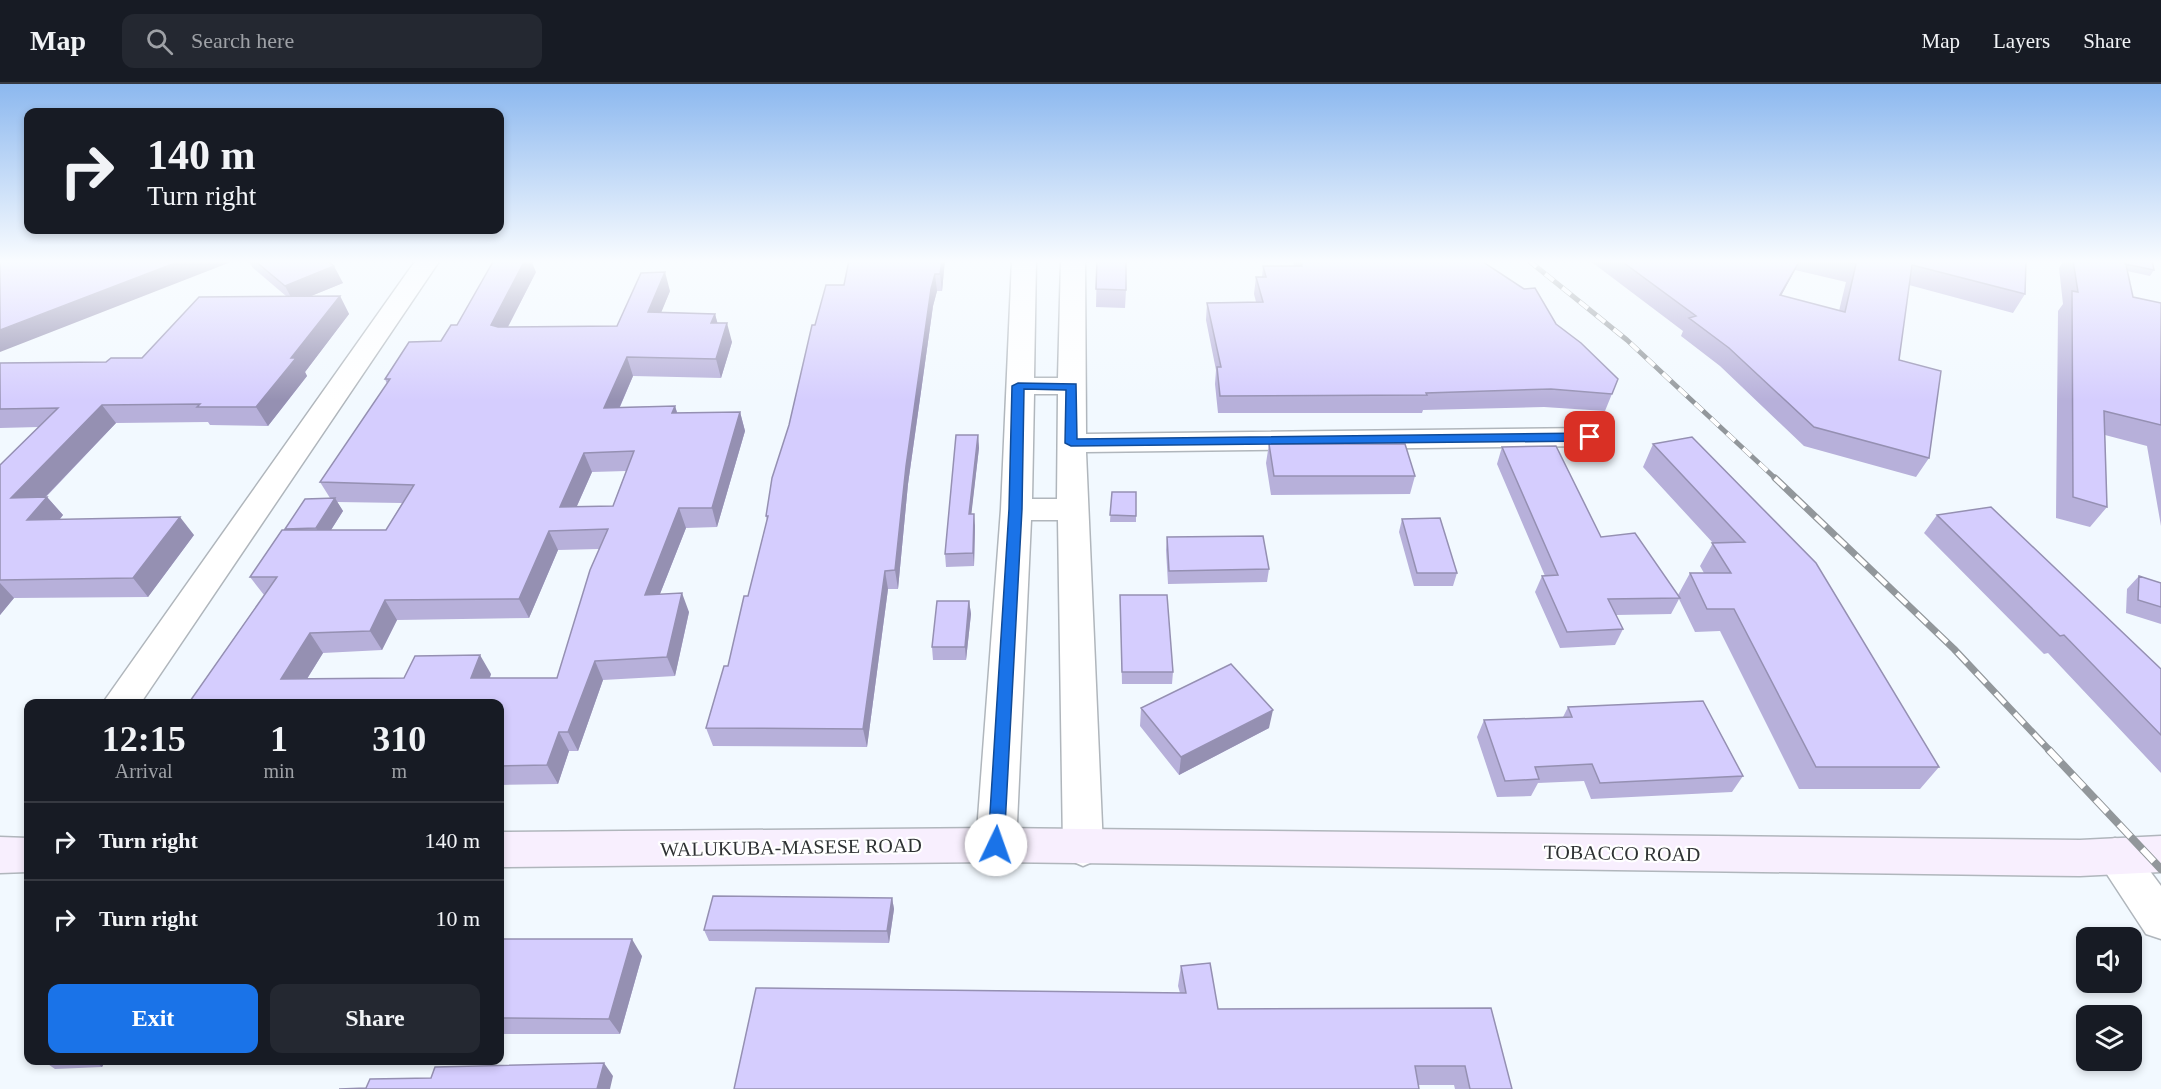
<!DOCTYPE html>
<html lang="en">
<head>
<meta charset="utf-8">
<style>
  :root { --surface:#171b24; --page:#242831; --text:#f1f3f6; --muted:#9ea1a6; --line:#363941; --accent:#1a73e8 }
  body { margin:0; font-family:"Times New Roman",serif; background:var(--page); color:var(--text); height:100vh; display:flex; flex-direction:column; font-size:22px; white-space:nowrap }
  * { box-sizing:border-box; margin:0 }
  p { font-size:20px; color:var(--muted) }
  .icon { flex:none; width:33px; height:33px; fill:none; stroke:currentColor; stroke-width:2; stroke-linecap:round; stroke-linejoin:round }
  .map { position:relative; flex:1; overflow:hidden }
  .drawer { position:absolute; left:24px; top:615px; width:480px; height:366px; display:flex; flex-direction:column; background:var(--surface); border-radius:12px; box-shadow:0 3px 9px #0003 }
  .drawer>* { flex:none }
  .guide { position:absolute; left:24px; top:24px; width:480px; height:126px; border-radius:12px; box-shadow:0 3px 9px #0003; background:#171b24; color:var(--text); overflow:hidden }
  .tools { position:absolute; left:2076px; top:843px; display:grid; gap:12px }
  .tools a { display:grid; place-items:center; width:66px; height:66px; border-radius:12px; background:var(--surface); box-shadow:0 3px 9px #0003; font-size:30px }
  .pin { position:absolute; display:grid; place-items:center; width:51px; height:51px; color:#fff; margin:-26px; border-radius:12px; box-shadow:0 3px 9px #0006 }
  .me { position:absolute; width:66px; margin:-33px; rotate:3deg; stroke-linejoin:round; filter:drop-shadow(0 0 4px #0008) }
  .turn { display:flex; align-items:center; gap:21px; height:126px; padding:0 24px; font-size:27px }
  .turn .icon { width:78px; height:78px; stroke-width:2.5 }
  .turn b { display:block; font-size:42px; line-height:51px }
  .eta { display:flex; justify-content:space-evenly; align-items:center; height:102px; text-align:center }
  .eta b { font-size:36px; font-weight:700; line-height:42px }
  .button { display:flex; gap:12px; margin-top:auto; padding:12px 24px }
  .button a { flex:1; height:69px; border-radius:12px; background:var(--accent); color:#fff; font-size:24px; font-weight:700; line-height:69px; text-align:center }
  .button a+a { background:var(--page); color:var(--text) }
  ul { padding:0; list-style:none }
  li { display:flex; align-items:center; gap:18px; height:78px; padding:0 24px; border-top:2px solid var(--line) }
  li div { flex:1 }
  li b { display:block; font-size:22px }
  li em { font-style:normal }
  header { display:flex; align-items:center; gap:36px; box-sizing:border-box; height:84px; padding:0 30px; background:var(--surface); border-bottom:2px solid var(--line) }
  header strong { font-size:28px }
  nav { display:flex; gap:33px; margin-inline-start:auto; font-size:21px }
  .search { width:420px; height:54px; background:var(--page); display:flex; align-items:center; gap:15px; box-sizing:border-box; padding:0 21px; border-radius:12px; color:var(--muted); font-size:22px }
  .map>svg:first-child { display:block }
</style>
</head>
<body>
<header>
<strong>Map</strong>
<div class="search"><svg class="icon" aria-label="search" viewBox="0 0 24 24"><circle cx="10" cy="10" r="6"/><path d="M15 15l6 6"/></svg>Search here</div>
<nav><a>Map</a><a>Layers</a><a>Share</a></nav>
</header>
<div class="map">
<svg width="2161" height="1005" viewBox="0 0 2161 1005">
  <rect width="100%" height="100%" fill="#f2f9ff"/>
  <g fill="none" stroke-linecap="round" stroke-linejoin="round">
    <defs>
      <path id="street" d="M416,176H440L140,620H102Z
        M1012,176H1036L1034,294H1058L1061,176H1085L1086,350L1590,344L1600,347L1604,353L1600,359L1590,362L1086,368L1103,764L1097,776L1083,782L1069,776L1063,764L1058,436H1031L1016,761L1010,773L996,778L982,773L976,761L1001,425ZM1034,310H1058L1057,415H1032Z
        M2115,754L2129,759L2161,802V855L2146,850L2095,772L2101,759Z"/>
      <path id="secondary" d="M996,744L2080,756L2161,752V788L2080,792L996,778L500,783V748Z
        M0,753L28,754V788L0,789Z"/>
    </defs>
    <use href="#street" stroke="#b0b6bc" stroke-width="3"/>
    <use href="#secondary" stroke="#b0b6bc" stroke-width="3"/>
    <use href="#street" fill="#fff" fill-rule="evenodd"/>
    <use href="#secondary" fill="#f8effe" fill-rule="evenodd"/>
    <defs>
      <path id="rail-far2" d="M1528,176L1627,256L1776,395"/>
      <path id="rail-far1" d="M1775,394L1954,565L2050,667"/>
      <path id="rail" d="M2049,666L2161,785"/>
    </defs>
    <use href="#rail-far2" stroke="#92979b" stroke-width="5"/>
    <use href="#rail-far1" stroke="#92979b" stroke-width="7"/>
    <use href="#rail" stroke="#92979b" stroke-width="8"/>
    <use href="#rail-far2" stroke="#fff" stroke-width="4" stroke-dasharray="11" stroke-linecap="butt"/>
    <use href="#rail-far1" stroke="#fff" stroke-width="4.5" stroke-dasharray="14" stroke-linecap="butt"/>
    <use href="#rail" stroke="#fff" stroke-width="6" stroke-dasharray="17" stroke-linecap="butt"/>
  </g>
  <path fill="#b7b0da" fill-rule="evenodd" d="M248,176H326L343,199L311,212H340L349,230L305,288L307,292L268,342L210,341L208,338L116,339L46,413H47L63,431L60,435L194,451L148,513L14,514L0,531V381L39,343L0,344V279L106,278L142,274L286,212L253,184Z
    M945,176L942,207H937L933,222L908,400L898,505H888L867,663L713,662L706,644L728,582L748,512L767,436L766,432L815,241L844,201Z
    M1097,176L1126,206L1125,224L1096,223Z
    M1292,176H1482L1618,295L1605,327L1544,323L1423,326L1422,329H1218L1215,300L1216,286L1206,236L1207,219L1256,218L1254,210L1256,193H1262L1263,182H1294Z
    M1589,176H2026L2025,210L2013,229L1909,201L1899,276L1929,374L1916,393L1804,362L1720,282L1681,252L1683,247ZM1795,186L1846,198L1839,227L1781,212Z
    M2064,176H2152L2154,186L2150,192L2127,187L2133,213L2161,219V442L2147,362L2105,351L2107,423L2090,443L2056,434L2058,227L2063,220L2059,184Z
    M536,188L508,243L617,242L670,207L661,228L715,230L717,239L732,258L721,294L633,292L620,323L675,322L677,329L740,328L745,347L717,443L686,444L660,510L689,528L675,592L603,596L578,667H569L558,700L500,701V620H188L264,511L250,493L286,446L285,445L330,414L320,398L387,300L385,295L441,257L457,241ZM626,387L613,422H577L592,388ZM337,418L402,419L386,446H331L343,427ZM599,465L557,594H490L491,590L404,594L307,595L323,569L382,566L397,536L529,534L558,466Z
    M978,351L979,364L971,430L975,442L974,482L946,483L945,470Z
    M1692,353L1939,683L1920,705H1799L1720,547L1695,548L1679,515L1671,530L1616,531L1623,545L1615,561L1560,564L1535,508L1542,492H1545L1497,380L1502,363L1601,453L1678,511L1690,489H1704L1700,482L1713,459L1643,383L1653,360Z
    M1269,360L1415,392L1410,410L1271,411L1266,379Z
    M1112,408H1136V438H1110Z
    M1937,431L2161,585V689L2048,569L2044,570L1924,449Z
    M1402,435L1457,489L1453,502H1414L1399,448Z
    M1167,453L1269,485L1267,498L1168,500L1166,466Z
    M2139,492L2161,499V540L2126,529L2127,505Z
    M1120,511L1173,588L1172,600H1122Z
    M969,517L971,530L966,576H933L932,563Z
    M1568,623L1743,692L1732,708L1591,715L1584,697L1538,699L1531,712L1497,713L1477,653L1484,636L1563,633Z
    M1141,624L1269,644L1179,691L1140,642Z
    M892,814L894,825L889,859L709,857L704,846Z
    M500,855L642,872L620,950H500Z
    M1210,879L1218,925L1491,924L1512,1005H1455L1454,1001H1418L1419,1005H734L756,904L1180,909L1178,902L1181,882Z
    M42,976H106L102,983L55,985Z"/>
  <path fill="#9590b2" d="M183,176H236L0,268V246Z
    M525,176H531L536,188L499,260L491,241Z
    M942,176H945L942,207L940,190Z
    M1800,176L1795,186L1771,230L1780,211Z
    M334,182L343,199L294,219L285,202Z
    M665,188L670,207L654,246L648,228Z
    M935,190L937,207L933,222L908,400L898,505L895,486L906,382L931,205Z
    M340,212L349,230L305,288L307,292L268,342L256,323L291,274Z
    M715,230L720,248L711,239Z
    M727,239L732,258L721,294L716,275Z
    M627,273L633,292L611,343L604,324Z
    M102,321L116,339L27,432L11,414Z
    M675,322L681,341L672,329Z
    M740,328L745,347L717,443L712,424Z
    M978,351L979,364L970,442L969,430Z
    M584,369L592,388L568,442L560,423Z
    M47,413L63,431L44,454L27,436Z
    M335,414L343,427L324,457L316,444Z
    M679,424L686,444L652,530L645,511Z
    M974,430L975,442L974,482L973,469Z
    M180,433L194,451L148,513L133,494Z
    M549,447L558,466L529,534L519,515Z
    M885,487L888,505L867,663L863,645Z
    M0,499L14,514L0,531Z
    M682,509L689,528L675,592L667,573Z
    M385,516L397,536L382,566L370,547Z
    M969,517L971,530L966,576L965,563Z
    M310,549L323,569L295,614L281,595Z
    M480,571L491,590L482,613L471,594Z
    M595,577L603,596L578,667L568,648Z
    M1273,626L1269,644L1179,691L1181,673Z
    M559,648L569,667L558,700L547,681Z
    M892,814L894,825L889,859L887,847Z
    M632,855L642,872L620,950L609,935Z
    M93,976H106L102,983Z
    M604,979L613,992L610,1005H597Z"/>
  <path fill="#d5cdfe" stroke="#9590b2" stroke-width="1.5" fill-rule="evenodd" d="M0,176H183L0,246Z
    M254,176H326L334,182L285,202Z
    M494,176H525L491,241L498,243L617,242L641,189L665,188L648,228L715,230L711,239H727L716,275L627,273L604,324L675,322L672,329L740,328L712,424H679L645,511L682,509L667,573L595,577L568,648H559L547,681L500,682V620H188L277,493H250L282,446H386L414,401L320,398L390,295H385L409,258L441,257L451,241H457ZM634,367L613,422L560,423L584,369ZM608,445L590,486L557,594H471L480,571L415,572L404,594L281,595L310,549L370,547L385,516L519,515L549,447Z
    M849,176H942L940,190H935L931,205L906,382L895,486L885,487L863,645L706,644L724,582H728L744,512H748L768,432H766L772,394L789,341L812,241H815L826,201H844Z
    M1097,176H1126V206L1096,205Z
    M1300,176H1482L1486,180L1524,205L1535,204L1556,240L1581,259L1618,295L1612,310L1551,305L1426,309L1427,311L1220,312L1217,283H1221L1207,219L1263,218L1256,193H1266L1263,182H1302Z
    M1620,176H1800L1780,211L1845,228L1856,180L1838,176H2026L2025,210L1912,181L1899,276L1941,287L1929,374L1814,343L1729,264L1689,234L1696,232Z
    M2073,176H2125L2133,213L2161,219V341L2104,327L2107,423L2073,413L2072,207L2078,208Z
    M2125,176H2152L2154,186L2125,180Z
    M340,212L291,274H296L256,323H197L200,320L102,321L11,414L47,413L27,436L180,433L133,494L0,496V381L58,324L0,325V279L106,278L111,274H142L199,213Z
    M956,351H978L969,430H974L973,469L945,470Z
    M1692,353L1816,479L1939,683H1816L1734,525H1707L1690,489H1731L1712,459L1745,458L1653,360Z
    M1269,360H1405L1415,392H1274Z
    M1556,362L1601,453L1635,449L1680,514L1608,515L1623,545L1567,548L1542,492L1558,491L1502,363Z
    M1112,408H1136V432L1110,431Z
    M335,414L316,444L285,445L305,415Z
    M1991,423L2161,585V651L2064,551L2060,552L1937,431Z
    M1440,434L1457,489H1417L1402,435Z
    M1263,452L1269,485L1169,487L1167,453Z
    M2139,492L2161,499V523L2138,516Z
    M1120,511H1167L1173,588H1122Z
    M937,517H969L965,563H932Z
    M1231,580L1273,626L1181,673L1141,624Z
    M1703,617L1743,692L1600,699L1592,680L1535,683L1539,695L1505,697L1484,636L1572,633L1568,623Z
    M713,812L892,814L887,847L704,846Z
    M500,855H632L609,935L500,934Z
    M1210,879L1218,925L1491,924L1512,1005H1470L1465,982H1415L1419,1005H734L756,904L1186,909L1181,882Z
    M604,979L597,1005H339L366,1004L370,995L431,994L435,983Z"/>
  <linearGradient id="sky" x2="0" y2="1"><stop stop-color="#8cb8ef"/><stop offset="0.56" stop-color="#f9fcff"/><stop offset="1" stop-color="#f9fcff" stop-opacity="0"/></linearGradient>
  <rect width="2161" height="317" fill="url(#sky)"/>
  <path fill="#1a73e8" stroke="#114b97" stroke-width="1.5" d="M1018,299L1076,300L1077,355L1590,349L1596,353L1590,357L1071,362L1065,359L1066,306L1024,305L1022,425L1004,761L1002,766L996,768L990,766L988,761L1009,425L1012,302Z"/>
  <g text-anchor="middle" dominant-baseline="central" stroke-width="4.5" stroke-linejoin="round" paint-order="stroke">
    <g font-size="20" fill="#2e3133" stroke="#fff">
      <text transform="translate(791 763) rotate(-1)">WALUKUBA-MASESE ROAD</text>
      <text transform="translate(1622 769) rotate(1)">TOBACCO ROAD</text>
    </g>
  </g>
</svg>
<div class="tools">
<a><svg class="icon" aria-label="sound" viewBox="0 0 24 24"><path d="M4 9h4l5-4v14l-5-4H4zM17 9q2 3 0 6"/></svg></a>
<a><svg class="icon" aria-label="layers" viewBox="0 0 24 24"><path d="M12 4l9 5-9 5-9-5zM3 14l9 5 9-5"/></svg></a>
</div>
<div class="pin" style="left:1590px;top:353px;background:#d93025"><svg class="icon" aria-label="arrive" viewBox="0 0 24 24"><path d="M6 21V4h12l-3 4 3 4H6"/></svg></div>
<svg class="me" style="left:996px;top:761px" viewBox="-20 -20 40 40"><circle r="19" fill="#fff"/><path d="M0-13L10 11 0 6-10 11z" fill="#1a73e8"/></svg>
<div class="guide">
<div class="turn"><svg class="icon" aria-label="right" viewBox="0 0 24 24"><path d="M7 20v-9h11M14 6l5 5-5 5"/></svg><div><b>140 m</b>Turn right</div></div>
</div>
<section class="drawer">
<div class="eta">
<div><b>12:15</b><p>Arrival</p></div>
<div><b>1</b><p>min</p></div>
<div><b>310</b><p>m</p></div>
</div>
<ul>
<li><svg class="icon" aria-label="right" viewBox="0 0 24 24"><path d="M7 20v-9h11M14 6l5 5-5 5"/></svg><div><b>Turn right</b></div><em>140 m</em></li>
<li><svg class="icon" aria-label="right" viewBox="0 0 24 24"><path d="M7 20v-9h11M14 6l5 5-5 5"/></svg><div><b>Turn right</b></div><em>10 m</em></li>
</ul>
<div class="button"><a>Exit</a><a>Share</a></div>
</section>
</div>
</body>
</html>
